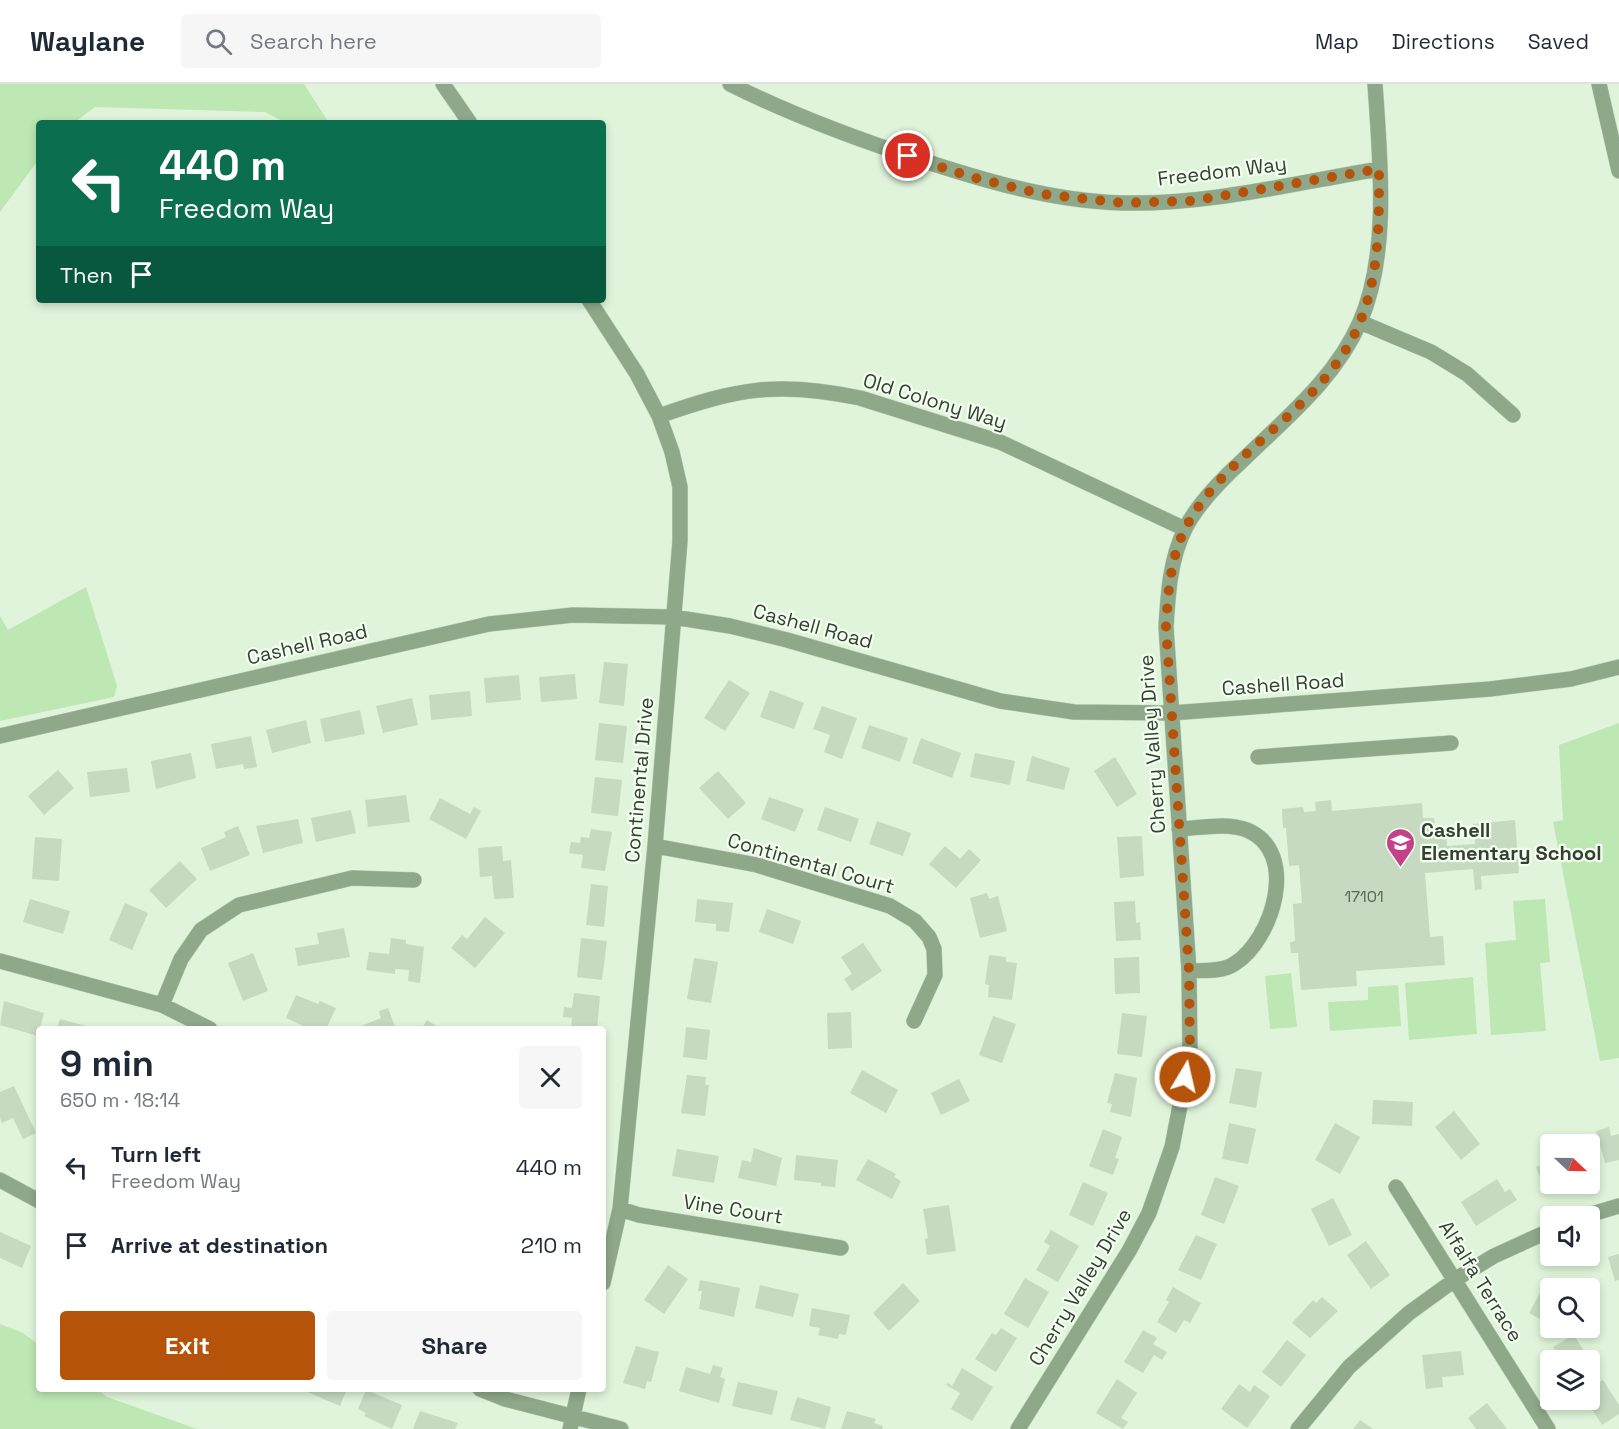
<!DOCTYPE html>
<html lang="en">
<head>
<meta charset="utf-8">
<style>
  :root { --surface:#fff; --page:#f6f6f7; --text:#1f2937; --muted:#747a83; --line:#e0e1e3; --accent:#b45309 }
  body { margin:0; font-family:"Space Grotesk",sans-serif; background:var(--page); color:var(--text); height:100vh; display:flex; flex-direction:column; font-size:22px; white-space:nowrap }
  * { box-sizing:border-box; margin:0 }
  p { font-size:20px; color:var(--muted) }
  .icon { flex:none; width:33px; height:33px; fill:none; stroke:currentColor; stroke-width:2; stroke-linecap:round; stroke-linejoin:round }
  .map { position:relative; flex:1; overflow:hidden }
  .side { position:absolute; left:36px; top:942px; width:570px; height:366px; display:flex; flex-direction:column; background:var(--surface); border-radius:6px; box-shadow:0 3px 9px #0003 }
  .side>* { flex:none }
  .guide { position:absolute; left:36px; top:36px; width:570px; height:183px; border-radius:6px; box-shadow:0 3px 9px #0003; background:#0b6e4f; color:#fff; overflow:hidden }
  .needle { width:39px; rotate:112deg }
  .fabs { position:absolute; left:1540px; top:1050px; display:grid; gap:12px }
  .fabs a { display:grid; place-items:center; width:60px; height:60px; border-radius:6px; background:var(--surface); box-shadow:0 3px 9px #0003; font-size:30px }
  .pin { position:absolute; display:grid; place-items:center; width:51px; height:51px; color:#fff; margin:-26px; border:3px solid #fff; border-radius:50%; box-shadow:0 2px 6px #0007 }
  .me { position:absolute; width:66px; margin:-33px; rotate:9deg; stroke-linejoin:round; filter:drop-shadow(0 0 4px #0008) }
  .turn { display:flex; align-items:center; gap:21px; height:126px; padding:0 24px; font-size:27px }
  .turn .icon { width:78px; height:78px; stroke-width:2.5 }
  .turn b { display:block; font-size:42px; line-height:51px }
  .then { display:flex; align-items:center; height:57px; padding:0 24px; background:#0003; gap:12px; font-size:22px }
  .round { display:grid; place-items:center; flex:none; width:63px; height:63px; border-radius:6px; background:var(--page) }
  .overview { display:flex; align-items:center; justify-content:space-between; height:102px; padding:0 24px }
  h1 { font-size:36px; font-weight:800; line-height:45px }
  .action { display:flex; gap:12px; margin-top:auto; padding:12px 24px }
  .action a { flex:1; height:69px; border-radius:6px; background:var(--accent); color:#fff; font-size:24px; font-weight:800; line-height:69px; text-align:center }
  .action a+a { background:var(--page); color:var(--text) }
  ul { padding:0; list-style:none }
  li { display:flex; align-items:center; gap:18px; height:78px; padding:0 24px }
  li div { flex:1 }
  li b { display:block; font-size:22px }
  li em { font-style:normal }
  header { display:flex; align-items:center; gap:36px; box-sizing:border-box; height:84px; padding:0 30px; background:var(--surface); border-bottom:2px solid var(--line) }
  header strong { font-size:28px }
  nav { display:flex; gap:33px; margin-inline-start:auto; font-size:21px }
  .search { width:420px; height:54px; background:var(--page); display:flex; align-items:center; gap:15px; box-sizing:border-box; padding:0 21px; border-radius:6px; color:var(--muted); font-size:22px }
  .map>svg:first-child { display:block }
</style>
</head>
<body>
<header>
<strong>Waylane</strong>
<div class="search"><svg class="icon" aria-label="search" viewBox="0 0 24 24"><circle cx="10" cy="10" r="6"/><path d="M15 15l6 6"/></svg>Search here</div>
<nav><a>Map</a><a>Directions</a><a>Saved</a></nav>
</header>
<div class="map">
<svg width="1619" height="1345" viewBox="0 0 1619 1345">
  <rect width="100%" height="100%" fill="#dff4da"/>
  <path fill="#bde7b3" d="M0,0H304L329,39H286L265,28L95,23L74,39H39V75L0,128Z
    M86,503L117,602L114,613L0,637V532L8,546Z
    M1619,639V974L1600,977L1553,738L1563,736L1559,661Z
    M1545,815L1550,878L1540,879L1546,947L1491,951L1485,859L1516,856L1513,817Z
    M1291,889L1297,943L1270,945L1265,892Z
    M1473,893L1477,950L1409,956L1405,899Z
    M1398,901L1401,942L1330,947L1328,918L1368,916V903Z
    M0,1240L23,1249L39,1261V1305H97L107,1313L197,1345H0Z"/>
  <path fill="#c5dac0" d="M604,578L628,580L624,622L599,619Z
    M575,590L577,615L541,618L539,593Z
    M519,591L521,616L486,619L484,594Z
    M729,596L750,609L725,647L704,634Z
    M770,606L804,619L794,645L760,633Z
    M470,607L472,632L431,636L429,611Z
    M412,614L418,641L383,649L376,622Z
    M822,622L857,634L842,675L824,668L830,651L813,645Z
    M360,626L365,650L325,658L320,635Z
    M306,636L311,659L272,669L266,646Z
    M599,639L627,642L623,679L595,676Z
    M869,641L908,654L900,678L861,664Z
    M251,652L257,683L244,685L243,680L216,685L211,660Z
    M921,654L961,669L952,694L912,679Z
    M191,669L196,694L156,705L151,677Z
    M975,669L1015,677L1010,701L970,693Z
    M1032,672L1070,684L1064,706L1026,697Z
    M1115,673L1137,710L1117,723L1094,687Z
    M127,684L130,708L90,713L87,688Z
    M58,686L74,704L44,731L28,712Z
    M718,687L746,719L728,735L699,704Z
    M595,693L622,696L618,732L591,729Z
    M406,711L410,738L368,743L365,716Z
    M769,713L804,725L795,748L761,735Z
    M440,714L470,730L474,723L481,727L466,755L429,735Z
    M1331,716L1332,727L1422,719L1423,734H1434L1435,748L1446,747L1447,762L1475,760L1473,740L1515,736L1519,789L1481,792L1482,805L1475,806L1473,785L1425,789L1430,853L1443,852L1445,881L1356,887L1357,902L1301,906L1298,869H1291L1290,858L1295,857L1293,820L1302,819L1299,781L1289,782L1286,744H1283L1282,725L1303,723L1304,728L1316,727L1315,718Z
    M825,723L859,735L851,758L817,746Z
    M351,726L356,749L316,758L311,734Z
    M298,735L303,759L263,769L256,742Z
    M877,737L911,749L903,772L869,760Z
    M238,742L250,771L210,787L201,764L226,753L224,748Z
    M591,745L612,748L605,787L581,784L583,771L569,769L571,758L580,759L581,753L589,754Z
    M1142,752L1144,792L1120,794L1117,753Z
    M35,753L62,755L59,797L32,795Z
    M502,762L503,777L511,776L514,814L494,815L492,792L480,793L478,764Z
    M945,762L960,775L969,765L981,776L956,804L929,780Z
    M180,777L197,795L166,824L149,806Z
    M591,800L608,802L604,843L586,841Z
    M987,809L989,815L998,812L1007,847L980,854L970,814Z
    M30,815L70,827L63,850L23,838Z
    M697,815L733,819L729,848L716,847V840L695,838Z
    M1135,817L1136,839L1140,838L1141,856L1116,857L1114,818Z
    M125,819L148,829L132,866L109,856Z
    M767,825L801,837L793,860L759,848Z
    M485,833L505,849L475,884L451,864L462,851L467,855Z
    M344,844L350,873L298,882L295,864L319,860L317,849Z
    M391,854L406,856V860L424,863L420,899L408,897L409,886L395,885V890L366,886L369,868L389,870Z
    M581,854L607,857L602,896L577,893Z
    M863,859L882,887L852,907L844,895L852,890L841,873Z
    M253,869L268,907L243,917L228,879Z
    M989,871L1006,873V878L1017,879L1012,916L988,913L989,901L985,900Z
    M1139,873L1140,909L1115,910L1114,874Z
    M694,874L718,878L711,919L687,915Z
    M574,909L600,912L597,945H571L572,934L563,933L564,923L572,924Z
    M296,911L318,920L320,917L336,924L326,945H310L286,934Z
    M4,917L44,929L38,952L0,941Z
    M388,924L396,945H354L381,934L379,927Z
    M851,928L852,964L828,965L827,929Z
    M1122,929L1147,932L1142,973L1117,970Z
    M993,932L1016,940L1002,979L979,971Z
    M60,935L94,944L93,945H57Z
    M427,936L441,945H421Z
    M686,943L710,946L707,976L683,973Z
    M1236,984L1262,988L1256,1024L1229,1019Z
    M862,986L898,1006L886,1029L850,1009Z
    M1115,989L1137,994L1131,1033L1110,1028L1112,1020L1107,1019Z
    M687,991L706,993L705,1001H709L705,1032L681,1029Z
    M959,995L970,1017L941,1031L931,1009Z
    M14,1002L36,1049L23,1055L13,1034L2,1039L0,1034V1008Z
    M1373,1016L1413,1018L1412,1042L1372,1040Z
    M1454,1027L1480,1060L1461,1076L1435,1043Z
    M1229,1039L1256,1045L1248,1080L1222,1075Z
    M1335,1039L1360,1053L1340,1090L1315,1076Z
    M1609,1043L1611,1052L1619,1050V1076L1605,1079L1596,1047Z
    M1103,1045L1122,1053L1115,1074L1119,1075L1113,1091L1089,1082Z
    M754,1064L782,1074L776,1102L738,1094L742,1076L751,1078Z
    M677,1065L719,1072L714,1099L672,1092Z
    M796,1071L838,1076L835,1103L821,1102V1099L794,1096Z
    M868,1075L896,1090L894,1093L901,1097L892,1115L856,1096Z
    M1551,1077V1100L1543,1103L1536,1083Z
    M1215,1093L1239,1102L1224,1140L1201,1131Z
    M1497,1095L1505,1108L1510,1105L1517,1116L1476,1142L1461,1118Z
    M1083,1098L1108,1109L1093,1142L1069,1131Z
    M1333,1114L1352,1151L1329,1162L1311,1125Z
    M949,1121L956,1167L927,1171L925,1155L928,1154L923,1125Z
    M1051,1146L1079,1162L1058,1198L1036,1186L1050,1162L1044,1158Z
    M0,1148L31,1162L22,1184L0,1174Z
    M1196,1151L1217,1160L1201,1196L1178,1186Z
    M1366,1157L1390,1191L1371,1205L1347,1171Z
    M1619,1170V1196L1615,1197L1608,1173Z
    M668,1181L688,1195L664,1230L644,1216Z
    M1025,1194L1049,1208L1028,1244L1004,1230Z
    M700,1196L740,1204L734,1233L699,1225L702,1207H698Z
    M1547,1196L1562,1204H1551V1241L1529,1229Z
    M903,1199L920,1217L889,1247L873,1229Z
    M760,1201L799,1210L793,1233L755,1224Z
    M1173,1203L1201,1219L1190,1239L1184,1236L1176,1249L1157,1238L1169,1218L1166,1216Z
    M1322,1213L1338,1227L1310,1254L1292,1239L1313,1216L1316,1219Z
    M812,1224L850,1231L846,1251L839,1250L838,1255L818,1251L820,1244L809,1242Z
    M1001,1244L1017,1254L996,1288L975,1275L992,1249L996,1251Z
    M1143,1246L1157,1254L1153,1260L1167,1268L1162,1276L1154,1271L1143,1289L1124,1278Z
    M1574,1251L1587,1272L1593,1269L1599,1280L1590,1285V1276H1561L1553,1263Z
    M1287,1256L1306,1271L1281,1303L1262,1288Z
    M636,1262L659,1268L651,1298L647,1297L645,1305L623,1299Z
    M1461,1267L1464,1291L1442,1293L1443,1303L1426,1305L1422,1271Z
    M713,1281L723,1284L720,1293L725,1295L719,1319L679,1307L686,1283L710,1290Z
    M962,1284L993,1303L972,1337L951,1325L960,1309L946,1301L948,1299L952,1302Z
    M1117,1295L1137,1309L1121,1334L1128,1338L1123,1345L1096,1329Z
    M1603,1296L1619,1321V1330L1602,1341L1586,1316H1590V1304Z
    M738,1298L778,1307L772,1331L732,1322Z
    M1239,1300L1250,1308L1254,1301L1270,1312L1247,1344L1221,1325Z
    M300,1305H347L340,1322Z
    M366,1306L402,1321L392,1345L364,1332L366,1329L358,1325Z
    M797,1313L831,1323L825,1345L790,1336Z
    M1487,1319L1507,1345H1476L1468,1334Z
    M420,1327L458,1339L455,1345H413Z
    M847,1327L876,1335L874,1339L883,1342L882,1345H841Z
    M1360,1336L1373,1345H1353Z"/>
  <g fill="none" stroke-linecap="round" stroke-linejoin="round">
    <defs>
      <path id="minor" d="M443,0L470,39
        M730,0C790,30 851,53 915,74C982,96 1051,117 1123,119C1208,121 1295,99 1379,85
        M1599,0L1619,87
        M589,216L637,290L659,332L672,368L680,403V457L655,762L620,1125L603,1199
        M1360,238L1431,268L1467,290L1513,331
        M659,332C738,304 778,297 860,314L1000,358L1185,445
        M0,652L489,540L573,531L673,533L730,542L787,556L1000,617L1074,628L1171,629L1490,605L1571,595L1619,583
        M1258,673L1451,659
        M1179,745C1200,744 1227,738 1247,746C1300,768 1273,856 1234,880C1222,888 1203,886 1189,887
        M655,762L757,781L890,822L915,837L929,853L934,865L935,891L914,937
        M0,877L162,921L210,945
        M162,921L181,875L201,846L239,821L352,794L414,796
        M0,1096L39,1117
        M1396,1103L1548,1345
        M620,1125L639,1131L841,1164
        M1585,1132L1619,1122
        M480,1305L505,1315L621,1345
        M570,1345L579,1305
        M1018,1345L1129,1167L1149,1129L1172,1063L1190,970L1189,887L1166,543C1168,510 1170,475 1185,445C1198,419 1221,396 1243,376C1286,334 1335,295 1360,238C1390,169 1380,75 1375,0
        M1298,1345L1349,1283L1409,1229L1456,1195L1494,1172L1551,1146"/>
    </defs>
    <use href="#minor" stroke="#bdd0b9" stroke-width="16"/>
    <use href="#minor" stroke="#8fa889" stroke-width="15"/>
  </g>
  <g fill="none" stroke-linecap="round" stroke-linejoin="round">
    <path stroke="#b45309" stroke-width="10" stroke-dasharray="0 18" d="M908,72L971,93L1041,110L1122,119L1192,117L1379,85C1379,137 1380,189 1360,238C1324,326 1226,365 1185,445C1170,475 1168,510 1166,543L1189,887L1190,970L1185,993"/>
  </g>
  <defs>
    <symbol id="school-pin" viewBox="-11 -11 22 30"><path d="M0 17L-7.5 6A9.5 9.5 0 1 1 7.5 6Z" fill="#c34189" stroke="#f2ffef"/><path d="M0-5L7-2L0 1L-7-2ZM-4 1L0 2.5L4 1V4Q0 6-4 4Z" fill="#fff"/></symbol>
  </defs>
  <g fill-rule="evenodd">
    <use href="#school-pin" x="1384" y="742" width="33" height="45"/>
  </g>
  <g text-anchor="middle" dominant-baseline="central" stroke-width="4.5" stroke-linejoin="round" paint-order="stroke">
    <g font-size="16" fill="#5a6658">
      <text x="1364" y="812">17101</text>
    </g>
    <g font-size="20" fill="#373f35" stroke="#f2ffef">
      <text transform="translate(1222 87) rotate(-7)">Freedom Way</text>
      <text transform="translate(935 317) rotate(17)">Old Colony Way</text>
      <text transform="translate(813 542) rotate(15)">Cashell Road</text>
      <text transform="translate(307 560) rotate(-13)">Cashell Road</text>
      <text transform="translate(1283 600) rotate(-4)">Cashell Road</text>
      <text transform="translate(1152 660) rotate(-94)">Cherry Valley Drive</text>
      <text transform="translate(639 696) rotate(-85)">Continental Drive</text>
      <text transform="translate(811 779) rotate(16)">Continental Court</text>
      <text transform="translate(733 1125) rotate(9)">Vine Court</text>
      <text transform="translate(1481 1197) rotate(58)">Alfalfa Terrace</text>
      <text transform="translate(1080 1203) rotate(-59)">Cherry Valley Drive</text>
    </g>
    <g font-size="20" font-weight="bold" fill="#373f35" stroke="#f2ffef" text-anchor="start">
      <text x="1421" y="746">Cashell<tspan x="1421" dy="23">Elementary School</tspan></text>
    </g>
  </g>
</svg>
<div class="fabs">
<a><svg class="needle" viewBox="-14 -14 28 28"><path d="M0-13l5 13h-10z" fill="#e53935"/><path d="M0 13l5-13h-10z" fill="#747a83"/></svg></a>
<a><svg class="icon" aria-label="sound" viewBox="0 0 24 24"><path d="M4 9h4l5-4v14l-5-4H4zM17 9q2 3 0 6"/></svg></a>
<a><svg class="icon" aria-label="search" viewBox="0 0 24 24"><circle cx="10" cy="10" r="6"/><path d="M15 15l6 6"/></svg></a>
<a><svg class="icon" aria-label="layers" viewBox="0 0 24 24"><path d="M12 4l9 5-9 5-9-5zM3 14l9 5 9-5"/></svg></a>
</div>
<div class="pin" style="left:908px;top:72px;background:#d93025"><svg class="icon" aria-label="arrive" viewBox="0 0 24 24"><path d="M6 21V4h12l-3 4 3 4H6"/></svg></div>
<svg class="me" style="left:1185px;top:993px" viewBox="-20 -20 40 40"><circle r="17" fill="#b45309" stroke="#fff" stroke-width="3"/><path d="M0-11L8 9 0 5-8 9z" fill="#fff"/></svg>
<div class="guide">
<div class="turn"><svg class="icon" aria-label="left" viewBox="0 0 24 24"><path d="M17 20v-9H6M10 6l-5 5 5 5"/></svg><div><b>440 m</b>Freedom Way</div></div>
<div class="then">Then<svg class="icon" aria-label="arrive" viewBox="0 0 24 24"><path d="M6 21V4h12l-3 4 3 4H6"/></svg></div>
</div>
<section class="side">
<div class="overview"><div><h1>9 min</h1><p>650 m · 18:14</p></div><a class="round"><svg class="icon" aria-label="close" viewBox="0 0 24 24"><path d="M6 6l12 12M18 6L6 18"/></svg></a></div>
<ul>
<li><svg class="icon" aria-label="left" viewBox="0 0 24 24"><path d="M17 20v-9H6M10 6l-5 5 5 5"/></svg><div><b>Turn left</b><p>Freedom Way</p></div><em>440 m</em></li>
<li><svg class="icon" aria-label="arrive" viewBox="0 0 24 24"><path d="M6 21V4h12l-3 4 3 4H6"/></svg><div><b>Arrive at destination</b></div><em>210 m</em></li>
</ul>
<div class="action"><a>Exit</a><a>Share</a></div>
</section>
</div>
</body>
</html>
